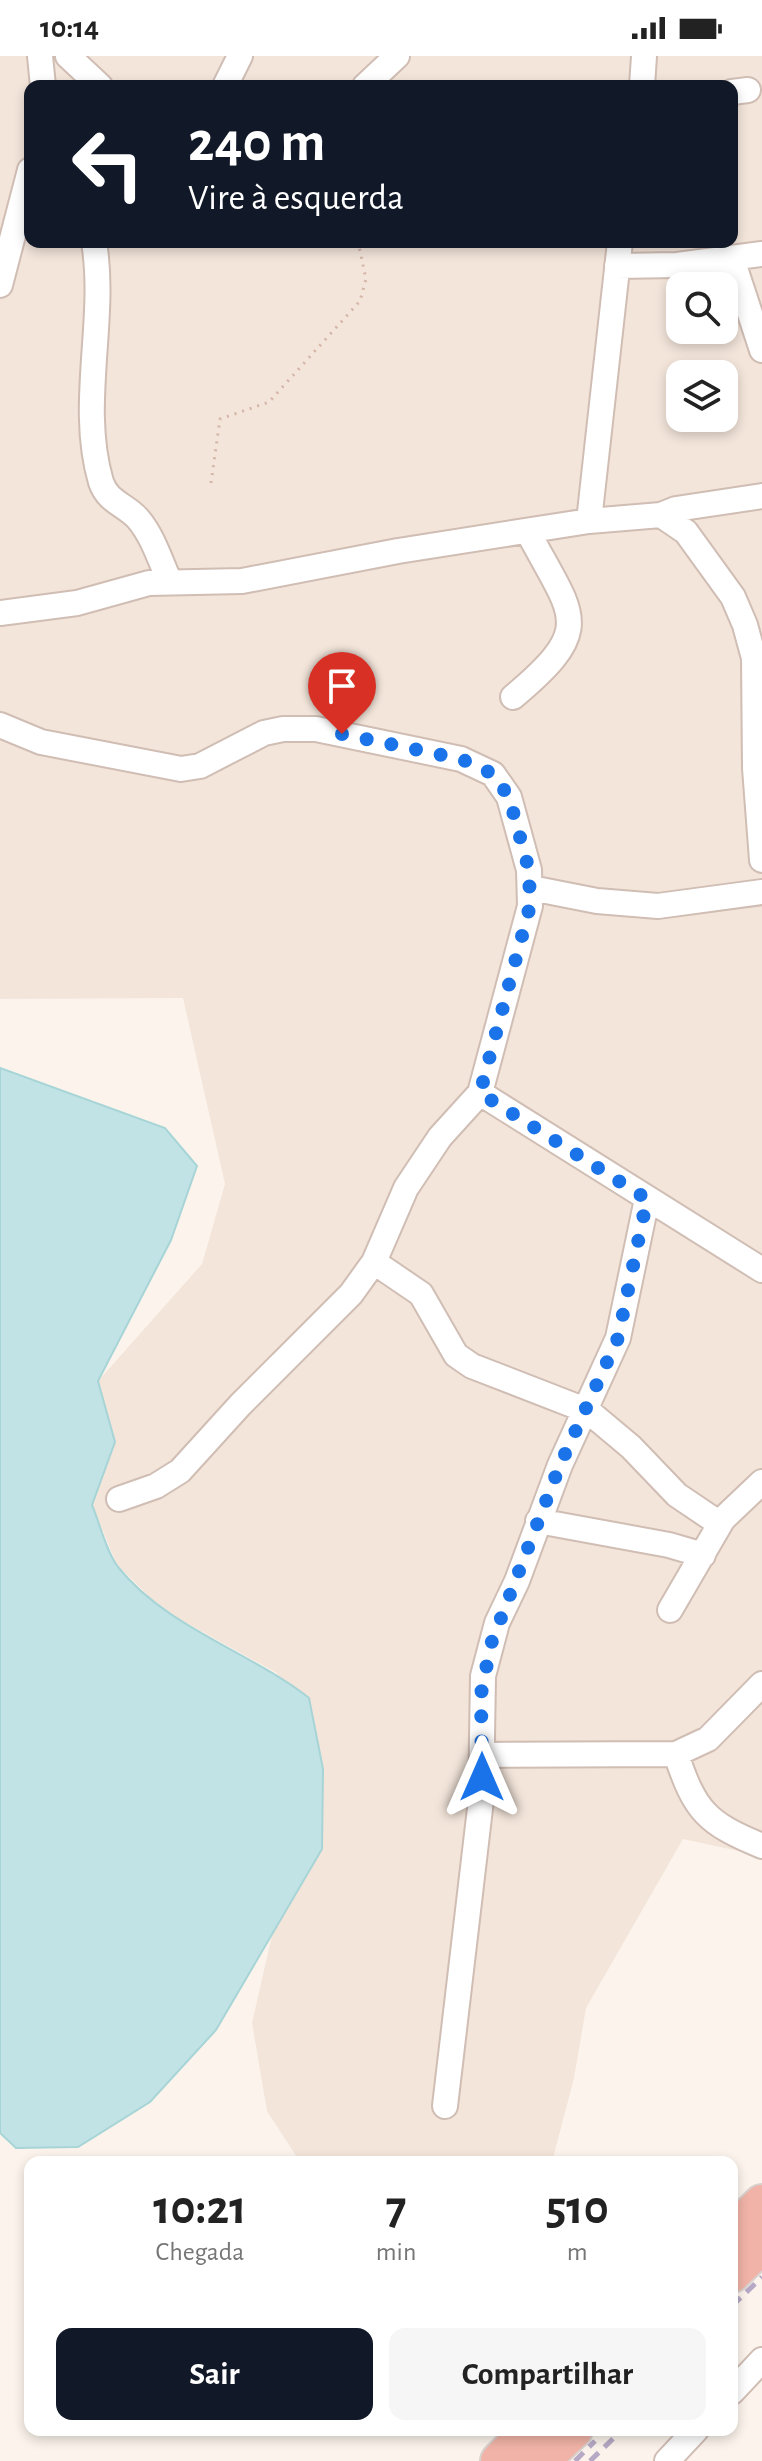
<!DOCTYPE html>
<html lang="pt">
<head>
<meta charset="utf-8">
<style>
  :root { --surface:#fff; --page:#f6f6f6; --text:#222; --muted:#767676; --accent:#111827 }
  body { margin:0; font-family:"Alegreya Sans",sans-serif; background:var(--page); color:var(--text); height:100vh; display:flex; flex-direction:column; font-size:30px; white-space:nowrap }
  * { box-sizing:border-box; margin:0 }
  p { font-size:26px; color:var(--muted) }
  .icon { flex:none; width:44px; height:44px; fill:none; stroke:currentColor; stroke-width:2; stroke-linecap:round; stroke-linejoin:round }
  .map { position:relative; flex:1; overflow:hidden }
  .details { position:absolute; left:24px; top:2100px; width:714px; height:280px; display:flex; flex-direction:column; background:var(--surface); border-radius:16px; box-shadow:0 4px 12px #0003 }
  .details>* { flex:none }
  .guide { position:absolute; left:24px; top:24px; width:714px; height:168px; border-radius:16px; box-shadow:0 4px 12px #0003; background:#111827; color:#fff; overflow:hidden }
  .controls { position:absolute; left:666px; top:216px; display:grid; gap:16px }
  .controls a { display:grid; place-items:center; width:72px; height:72px; border-radius:16px; background:var(--surface); box-shadow:0 4px 12px #0003; font-size:40px }
  .pin { position:absolute; display:grid; place-items:center; width:68px; height:68px; color:#fff; margin:-82px -34px; border-radius:50% 50% 50% 0; rotate:-45deg; box-shadow:0 0 8px #0007 }
  .pin .icon { rotate:45deg }
  .me { position:absolute; width:88px; margin:-44px; rotate:0deg; stroke-linejoin:round; filter:drop-shadow(0 0 6px #0008) }
  .turn { display:flex; align-items:center; gap:28px; height:168px; padding:0 32px; font-size:36px }
  .turn .icon { width:104px; height:104px; stroke-width:2.5 }
  .turn b { display:block; font-size:56px; line-height:68px }
  .eta { display:flex; justify-content:space-evenly; align-items:center; height:136px; text-align:center }
  .eta b { font-size:48px; font-weight:700; line-height:56px }
  .cta { display:flex; gap:16px; margin-top:auto; padding:16px 32px }
  .cta a { flex:1; height:92px; border-radius:16px; background:var(--accent); color:#fff; font-size:32px; font-weight:700; line-height:92px; text-align:center }
  .cta a+a { background:var(--page); color:var(--text) }
  .status { display:flex; justify-content:space-between; align-items:center; height:56px; padding:0 40px; background:var(--surface); direction:ltr }
  .status svg { height:22px; fill:currentColor }
  .map>svg:first-child { display:block }
</style>
</head>
<body>
<div class="status"><b>10:14</b><svg viewBox="0 0 49 12"><path d="M0 12V9h3v3zM5 12V6h3v6zM10 12V3h3v9zM15 12V0h3v12zM26 1h20v11H26zM47 4h2v5h-2z"/></svg></div>
<div class="map">
<svg width="762" height="2405" viewBox="0 0 762 2405">
  <rect width="100%" height="100%" fill="#fcf4ec"/>
  <path fill="#f3e5da" fill-rule="evenodd" d="M0,0H762V1800L683,1783L586,1952L574,2022L552,2106H300L267,2055L252,1967L272,1879L322,1793L277,1617L163,1554L117,1509L92,1449L115,1386L98,1325L202,1208L225,1128L183,942L0,943ZM30,30H732V186H30ZM680,230H724V274H680ZM680,318H724V362H680Z"/>
  <path fill="#c1e3e5" stroke="#a7d4d6" stroke-width="2" d="M0,1012L165,1072L197,1110L171,1184L98,1325L115,1386L92,1449C100,1468 106,1495 118,1511C167,1572 249,1595 309,1642L323,1713L322,1793L216,1974L150,2046L78,2091L16,2092L0,2077Z"/>
  <g fill="none" stroke-linecap="round" stroke-linejoin="round">
    <defs>
      <path id="minor" d="M40,0L43,30
        M68,0L100,30
        M225,30L240,0
        M365,30L397,0
        M642,30L644,0
        M732,36L748,34
        M94,186C107,264 78,349 101,426C108,447 127,449 139,464C153,481 160,504 169,524
        M732,203L762,294
        M617,210L677,209L762,198
        M0,229L30,114
        M661,459L676,453L762,440
        M589,465L620,186
        M0,557L77,547L149,527L242,525L398,495L589,465L661,459L686,476L733,541L745,569L754,602L755,712L762,804
        M513,641C597,571 573,561 528,476
        M0,669L41,686L181,713L200,710L264,677L283,673H316L461,703L493,718L509,741L529,814L530,850L480,1037L440,1081L406,1132L374,1206L351,1238L240,1349L180,1415L156,1430L119,1443
        M531,832L597,845L658,850L762,836
        M480,1037L762,1214
        M374,1206L421,1238L456,1299L472,1310L588,1355L631,1391L677,1439L720,1468
        M538,1465L669,1489L703,1499
        M670,1554L723,1463L762,1426
        M676,1698C695,1755 706,1767 762,1790
        M483,1699L676,1698L708,1683L762,1628
        M445,2050L481,1744L483,1620L497,1567L517,1525L560,1409L618,1282L647,1143
        M732,2336L762,2304
        M667,2405L696,2374"/>
      <path id="highway" d="M732,2177L762,2147
        M732,2218L762,2189
        M499,2405L530,2374
        M541,2405L574,2374"/>
    </defs>
    <use href="#minor" stroke="#d0bdb4" stroke-width="28"/>
    <use href="#highway" stroke="#d9d1ce" stroke-width="40"/>
    <path stroke="#d5b5a7" stroke-width="3" stroke-dasharray="2 6" stroke-linecap="butt" d="M211,427L220,363L269,346L360,245L366,223L358,186"/>
    <use href="#minor" stroke="#fff" stroke-width="24"/>
    <use href="#highway" stroke="#f1b3a7" stroke-width="36"/>
    <path stroke="#b6a9c6" stroke-width="5" stroke-dasharray="12 8" stroke-linecap="butt" d="M732,2250L762,2221
      M575,2405L595,2385
      M590,2405L622,2374"/>
  </g>
  <g fill="none" stroke-linecap="round" stroke-linejoin="round">
    <path stroke="#1a73e8" stroke-width="14" stroke-dasharray="0 25.2" d="M342,678L461,703L493,718L509,741L529,814L530,850L480,1037L647,1143L618,1282L560,1409L491,1588L481,1638L482,1721"/>
  </g>
</svg>
<div class="controls">
<a><svg class="icon" aria-label="search" viewBox="0 0 24 24"><circle cx="10" cy="10" r="6"/><path d="M15 15l6 6"/></svg></a>
<a><svg class="icon" aria-label="layers" viewBox="0 0 24 24"><path d="M12 4l9 5-9 5-9-5zM3 14l9 5 9-5"/></svg></a>
</div>
<div class="pin" style="left:342px;top:678px;background:#d93025"><svg class="icon" aria-label="arrive" viewBox="0 0 24 24"><path d="M6 21V4h12l-3 4 3 4H6"/></svg></div>
<svg class="me" style="left:482px;top:1721px" viewBox="-20 -20 40 40"><path d="M0-17L14 15 0 8-14 15z" fill="#1a73e8" stroke="#fff" stroke-width="4"/></svg>
<div class="guide">
<div class="turn"><svg class="icon" aria-label="left" viewBox="0 0 24 24"><path d="M17 20v-9H6M10 6l-5 5 5 5"/></svg><div><b>240 m</b>Vire à esquerda</div></div>
</div>
<section class="details">
<div class="eta">
<div><b>10:21</b><p>Chegada</p></div>
<div><b>7</b><p>min</p></div>
<div><b>510</b><p>m</p></div>
</div>
<div class="cta"><a>Sair</a><a>Compartilhar</a></div>
</section>
</div>
</body>
</html>
